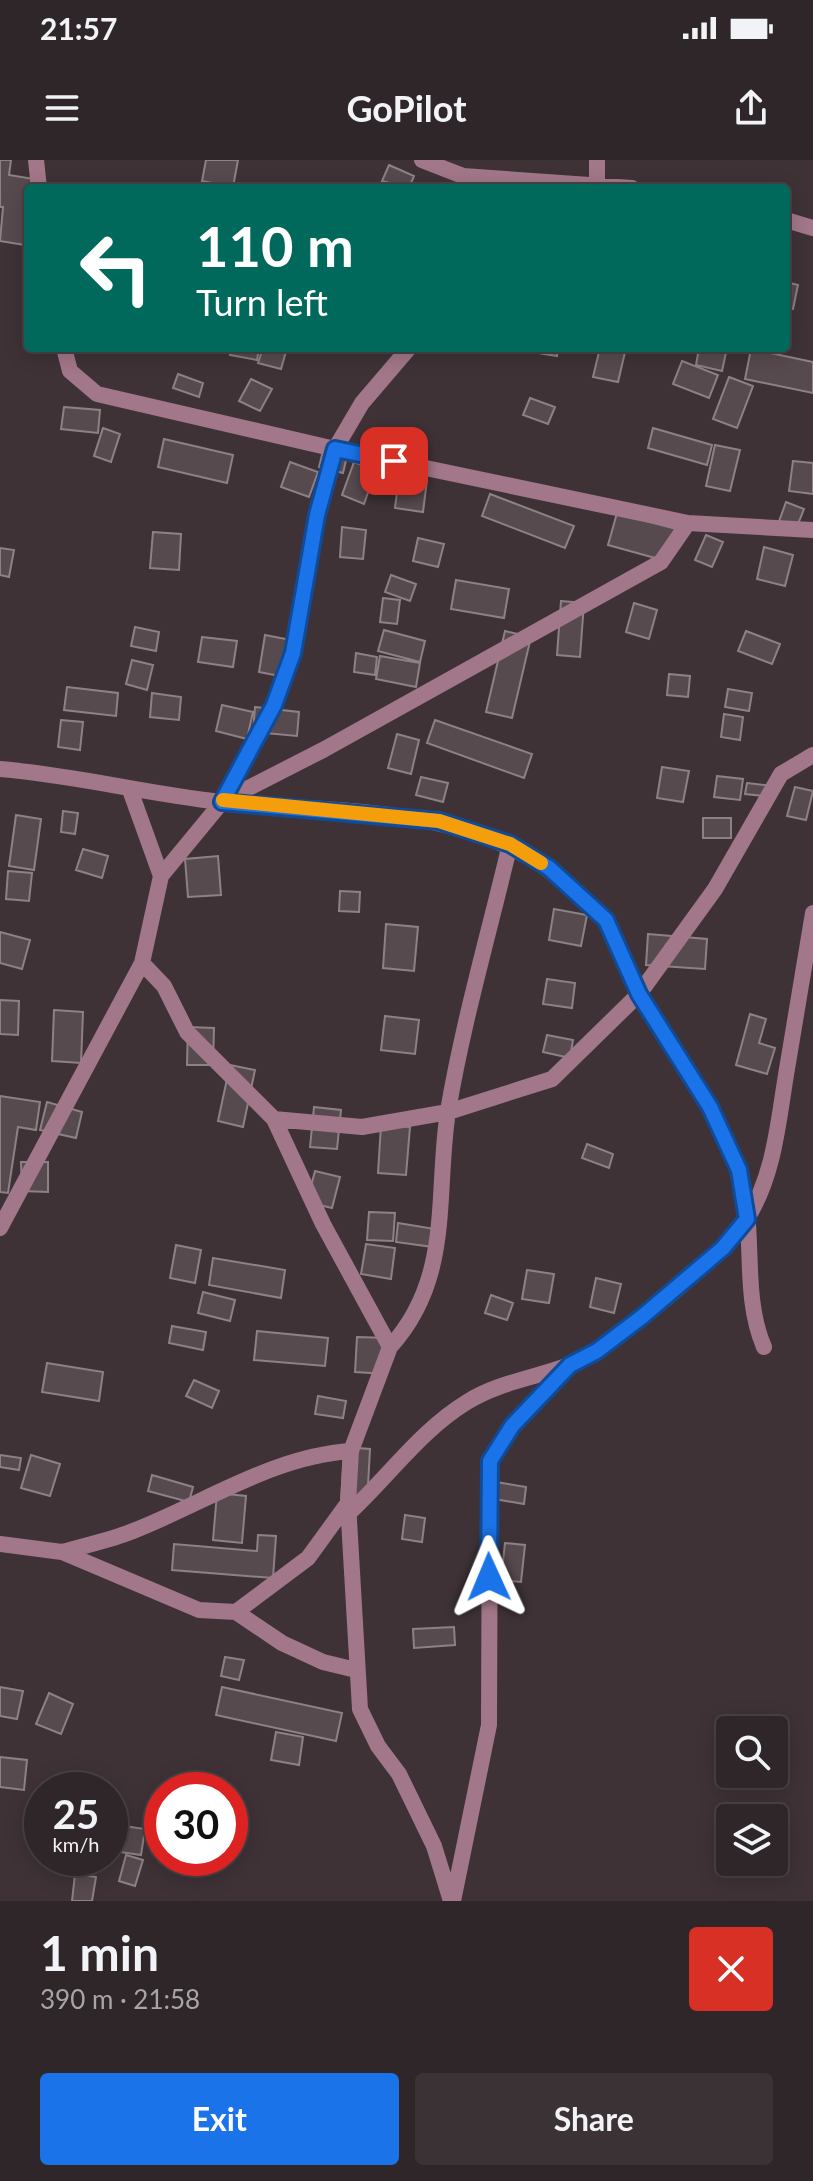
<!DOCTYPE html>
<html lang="en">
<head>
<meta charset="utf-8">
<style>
  :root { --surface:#2e2629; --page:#3a3235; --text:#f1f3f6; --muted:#a7a5a8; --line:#494346; --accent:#1a73e8 }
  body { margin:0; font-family:Lato,sans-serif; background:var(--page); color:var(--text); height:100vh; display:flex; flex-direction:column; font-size:30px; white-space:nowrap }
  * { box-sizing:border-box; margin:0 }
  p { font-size:26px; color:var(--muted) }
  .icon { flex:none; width:44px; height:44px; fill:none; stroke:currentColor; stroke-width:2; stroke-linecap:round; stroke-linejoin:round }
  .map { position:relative; height:1741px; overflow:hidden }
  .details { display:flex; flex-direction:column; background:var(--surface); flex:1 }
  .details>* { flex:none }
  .top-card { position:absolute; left:24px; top:24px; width:766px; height:168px; border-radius:8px; box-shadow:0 4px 20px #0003,0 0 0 2px var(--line); background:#00695c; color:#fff; overflow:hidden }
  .buttons { position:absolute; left:716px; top:1556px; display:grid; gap:16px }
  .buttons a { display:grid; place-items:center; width:72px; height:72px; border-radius:8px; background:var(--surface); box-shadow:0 4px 20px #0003,0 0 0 2px var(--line); font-size:40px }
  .speed { position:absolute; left:24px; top:1612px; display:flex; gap:16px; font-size:40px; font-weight:700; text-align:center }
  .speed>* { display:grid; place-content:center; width:104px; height:104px; border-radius:50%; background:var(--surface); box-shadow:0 4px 20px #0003,0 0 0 2px var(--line); line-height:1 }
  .speed small { font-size:20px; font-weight:400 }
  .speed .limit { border:12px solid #d22; background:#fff; color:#111 }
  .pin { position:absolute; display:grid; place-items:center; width:68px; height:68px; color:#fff; margin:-34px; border-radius:16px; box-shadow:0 4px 12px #0006 }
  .me { position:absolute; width:88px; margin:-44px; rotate:359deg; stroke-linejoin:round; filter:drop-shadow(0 0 6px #0008) }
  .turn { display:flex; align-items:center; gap:28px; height:168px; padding:0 40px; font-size:36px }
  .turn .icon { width:104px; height:104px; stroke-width:2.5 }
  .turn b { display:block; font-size:56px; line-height:68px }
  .round { display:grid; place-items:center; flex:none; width:84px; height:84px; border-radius:8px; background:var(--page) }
  .summary { display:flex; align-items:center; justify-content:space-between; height:136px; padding:0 40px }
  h1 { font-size:48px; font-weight:700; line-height:60px }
  .primary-button { display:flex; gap:16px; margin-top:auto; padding:16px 40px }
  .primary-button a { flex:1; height:92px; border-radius:8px; background:var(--accent); color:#fff; font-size:32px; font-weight:700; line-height:92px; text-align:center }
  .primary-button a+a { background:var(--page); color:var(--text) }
  .status { display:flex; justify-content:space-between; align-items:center; height:56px; padding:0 40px; background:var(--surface); direction:ltr }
  .status svg { height:22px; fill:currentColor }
  header { display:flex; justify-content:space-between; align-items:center; height:104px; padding:0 40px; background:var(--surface); font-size:36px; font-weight:700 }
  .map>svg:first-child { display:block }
</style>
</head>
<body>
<div class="status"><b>21:57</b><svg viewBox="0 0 49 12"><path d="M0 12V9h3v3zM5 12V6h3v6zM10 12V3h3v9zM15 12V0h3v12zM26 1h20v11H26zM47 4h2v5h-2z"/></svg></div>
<header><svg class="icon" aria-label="menu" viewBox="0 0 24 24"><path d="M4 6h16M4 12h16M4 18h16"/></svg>GoPilot<svg class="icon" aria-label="share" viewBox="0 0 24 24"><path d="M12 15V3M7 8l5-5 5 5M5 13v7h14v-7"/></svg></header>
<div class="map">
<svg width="813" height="1741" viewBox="0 0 813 1741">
  <rect width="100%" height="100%" fill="#3e3237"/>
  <path fill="#574a4f" stroke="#8e8186" stroke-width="2" d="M0,0H11L9,15L34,19L33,28H28L25,85L0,81L3,47H0Z
    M206,0H238L233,27L202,21Z
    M389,5L414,16L409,28L382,21Z
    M786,122L798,125L793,149L786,147Z
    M232,188H259L257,200L230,195Z
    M263,188H287L281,209L258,203Z
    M533,188H558L557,196L532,192Z
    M600,188H626L618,222L593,217Z
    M699,188H727L722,211L696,205Z
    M751,189L813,202V233L745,219Z
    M682,201L718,215L709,238L673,224Z
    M178,214L203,223L199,237L173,228Z
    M729,217L753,226L737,268L713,259Z
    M251,219L272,229L260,251L239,241Z
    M530,238L555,247L548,264L523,255Z
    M64,247L100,250L98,273L61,269Z
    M103,268L120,274L111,302L94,296Z
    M653,268L712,285L707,305L648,288Z
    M164,279L233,295L227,323L158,307Z
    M715,285L740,290L730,331L706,326Z
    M324,287L348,292L343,313L319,307Z
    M793,301L813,303V334L789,331Z
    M290,302L318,312L309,337L281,327Z
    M354,302L376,310L364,344L342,335Z
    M399,316L427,320L423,352L395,348Z
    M490,334L574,366L565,388L482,356Z
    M786,342L804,349L794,374L777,367Z
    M617,353L676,369L666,401L608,385Z
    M342,367L366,370L363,399L340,397Z
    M153,372L181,374L179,410L150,408Z
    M706,375L723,382L712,407L695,400Z
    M418,378L444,384L438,407L413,401Z
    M764,387L793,395L785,426L757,419Z
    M0,388L14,390L9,417L0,415Z
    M391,415L416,424L410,441L385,432Z
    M456,420L509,429L504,458L451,449Z
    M383,438L400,440L397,464L380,462Z
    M561,441L584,443L580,497L557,495Z
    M634,443L657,450L649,479L626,472Z
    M135,467L159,472L156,491L131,486Z
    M384,470L425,481L420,502L378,491Z
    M505,471L531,477L512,558L486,552Z
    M746,471L780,484L772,504L738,491Z
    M265,475L291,480L285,517L259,512Z
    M202,477L237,481L233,507L198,502Z
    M356,493L377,497L375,515L354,512Z
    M380,496L420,503L416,527L376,519Z
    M132,500L153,505L147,530L126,524Z
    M669,514L690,516L688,537L667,535Z
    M67,527L118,533L116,556L64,550Z
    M728,529L752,533L749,551L725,547Z
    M152,533L181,537L179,560L150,557Z
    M222,545L253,552L247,579L216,571Z
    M255,547L299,552L297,576L253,572Z
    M724,554L743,557L740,580L721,577Z
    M61,560L83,562L80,590L58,587Z
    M435,560L532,594L524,618L427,583Z
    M397,574L419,580L411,614L388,608Z
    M662,607L689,611L683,642L657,638Z
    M717,616L743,619L740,640L714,637Z
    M421,617L448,623L443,642L416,635Z
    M747,623L773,626L772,637L745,634Z
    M795,627L813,631L806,660L787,656Z
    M63,651L78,653L75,674L61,672Z
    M16,655L41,659L34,710L9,706Z
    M703,658H731V678H703Z
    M83,689L108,696L102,718L76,710Z
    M218,696L221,735L188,737L185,699Z
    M8,711L32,713L29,741L6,739Z
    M340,731L360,732L359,752L339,751Z
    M554,749L587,755L581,786L549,780Z
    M386,764L418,767L414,811L383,808Z
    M0,772L30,780L22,809L0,803Z
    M648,774L707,779L705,809L646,805Z
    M547,819L575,823L572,848L543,844Z
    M0,840L19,841L18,875L0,874Z
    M54,850L83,852L81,903L52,901Z
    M750,854L766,859L759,883L775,888L767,914L736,905Z
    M385,856L419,860L415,894L381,890Z
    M188,867L214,868L213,905H187Z
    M547,875L573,880L570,898L543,892Z
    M230,905L255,910L243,967L218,961Z
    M0,936L40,942L36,970L18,967L8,1033L0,1032Z
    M47,942L82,952L76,978L40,970Z
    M314,947L341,950L337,989L310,987Z
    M381,965L410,967L406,1015L378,1013Z
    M587,984L613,994L609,1008L582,998Z
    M21,1002H48V1032L22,1031Z
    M315,1011L340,1017L332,1048L307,1042Z
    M369,1052L395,1053L393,1081L367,1080Z
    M398,1063L435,1069L433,1087L396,1082Z
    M366,1084L395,1088L391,1119L361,1114Z
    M176,1085L201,1090L195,1123L170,1118Z
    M213,1098L285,1110L281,1138L209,1125Z
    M527,1110L554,1114L549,1143L522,1139Z
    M596,1118L621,1124L614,1153L590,1147Z
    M203,1132L235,1140L230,1161L198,1153Z
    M491,1135L513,1143L507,1160L485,1153Z
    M172,1166L206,1172L203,1190L169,1183Z
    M257,1171L328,1178L325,1206L254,1200Z
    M357,1177L388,1178L386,1214L355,1212Z
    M47,1203L103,1212L99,1241L42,1232Z
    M194,1220L219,1231L212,1248L186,1236Z
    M318,1236L346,1241L343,1258L315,1254Z
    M344,1287L370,1289L367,1344L341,1342Z
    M0,1295L21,1298L19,1310L0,1307Z
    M31,1295L60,1304L50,1336L21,1328Z
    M152,1315L193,1327L189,1342L148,1331Z
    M496,1322L526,1327L524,1344L494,1339Z
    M217,1333L246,1336L242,1383L213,1380Z
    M405,1355L425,1358L422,1382L402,1379Z
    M258,1375L276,1376L273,1418L172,1410L174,1384L257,1391Z
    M505,1383L525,1385L521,1422L501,1420Z
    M454,1467L455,1485L414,1488L413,1469Z
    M225,1497L244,1500L239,1520L221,1516Z
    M0,1527L23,1531L17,1559L0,1556Z
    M222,1527L342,1553L336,1581L216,1555Z
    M49,1533L73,1544L61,1574L36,1564Z
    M276,1572L303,1577L299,1605L271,1600Z
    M0,1597L27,1600L24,1630L0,1627Z
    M124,1666L145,1669L141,1695L120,1692Z
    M126,1695L143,1700L135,1726L119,1721Z
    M82,1698H101L98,1710L80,1705Z
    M75,1714L96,1717L92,1741H72Z"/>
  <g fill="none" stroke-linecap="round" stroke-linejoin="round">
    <path stroke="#a27789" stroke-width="16" d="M36,0L39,28
      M422,0L463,16L632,28
      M597,23V0
      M786,60L813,68
      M64,188L70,211L97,234L335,289L688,363L813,370
      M0,609C75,615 147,634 222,642C342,654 478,642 572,729C583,739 599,750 607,763C624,792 635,826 652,855C681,906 718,953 738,1008C758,1066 740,1131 764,1187
      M130,630L161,716
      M223,641L323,590L661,402L688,363
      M142,803L164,826L187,872L274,959L323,1064L390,1187L351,1291L348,1343L360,1549L378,1586L399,1614L434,1686L451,1741
      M274,959L362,967L448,952L552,919L639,834L715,729L781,614L813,595
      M0,1068L142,803L161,716L222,642L274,545L293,493L317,355L335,289L362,243L409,188
      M390,1187C453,1118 435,1036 448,951C463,862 489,773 510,684
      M348,1354C388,1317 421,1270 467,1242C499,1222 535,1218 569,1205C609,1190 723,1096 746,1060C774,1017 778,963 786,915C795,861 804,807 813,753
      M0,1384L62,1392L199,1450L236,1452L282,1483L323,1502L356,1510
      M62,1392C86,1385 111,1380 133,1371C205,1343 273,1296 351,1291
      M236,1452L308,1398L348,1343
      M453,1741L489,1565L490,1301L512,1266L569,1206"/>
  </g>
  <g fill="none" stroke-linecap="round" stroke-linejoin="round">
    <defs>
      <path id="route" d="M394,301L335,289L317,355L293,493L274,545L222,642L439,661L510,684L549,708L606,760L639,834L710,947L739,1010L747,1059L723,1088L643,1156L597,1191L570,1205L512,1266L490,1301L489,1417"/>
    </defs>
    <use href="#route" stroke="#114b97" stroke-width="20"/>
    <use href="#route" stroke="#1a73e8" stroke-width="14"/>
    <path stroke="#f59e0b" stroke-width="14" d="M223,640L439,661L510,684L541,703"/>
  </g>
</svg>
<div class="buttons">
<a><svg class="icon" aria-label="search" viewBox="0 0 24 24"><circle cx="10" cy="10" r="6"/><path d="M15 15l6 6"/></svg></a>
<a><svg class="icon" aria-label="layers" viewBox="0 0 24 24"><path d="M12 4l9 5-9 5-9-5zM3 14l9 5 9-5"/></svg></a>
</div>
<div class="speed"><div>25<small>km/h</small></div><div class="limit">30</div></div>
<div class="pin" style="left:394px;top:301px;background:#d93025"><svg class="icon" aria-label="arrive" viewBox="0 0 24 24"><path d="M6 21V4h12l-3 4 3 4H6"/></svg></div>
<svg class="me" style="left:489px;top:1417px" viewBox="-20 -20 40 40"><path d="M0-17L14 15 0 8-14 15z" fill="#1a73e8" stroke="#fff" stroke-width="4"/></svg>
<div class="top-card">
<div class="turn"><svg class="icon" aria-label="left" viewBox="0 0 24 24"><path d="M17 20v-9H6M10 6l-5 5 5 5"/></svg><div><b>110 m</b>Turn left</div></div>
</div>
</div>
<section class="details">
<div class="summary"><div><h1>1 min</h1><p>390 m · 21:58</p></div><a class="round" style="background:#d93025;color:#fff"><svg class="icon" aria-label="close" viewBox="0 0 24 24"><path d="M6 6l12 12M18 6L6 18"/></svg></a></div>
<div class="primary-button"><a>Exit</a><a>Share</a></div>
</section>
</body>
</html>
